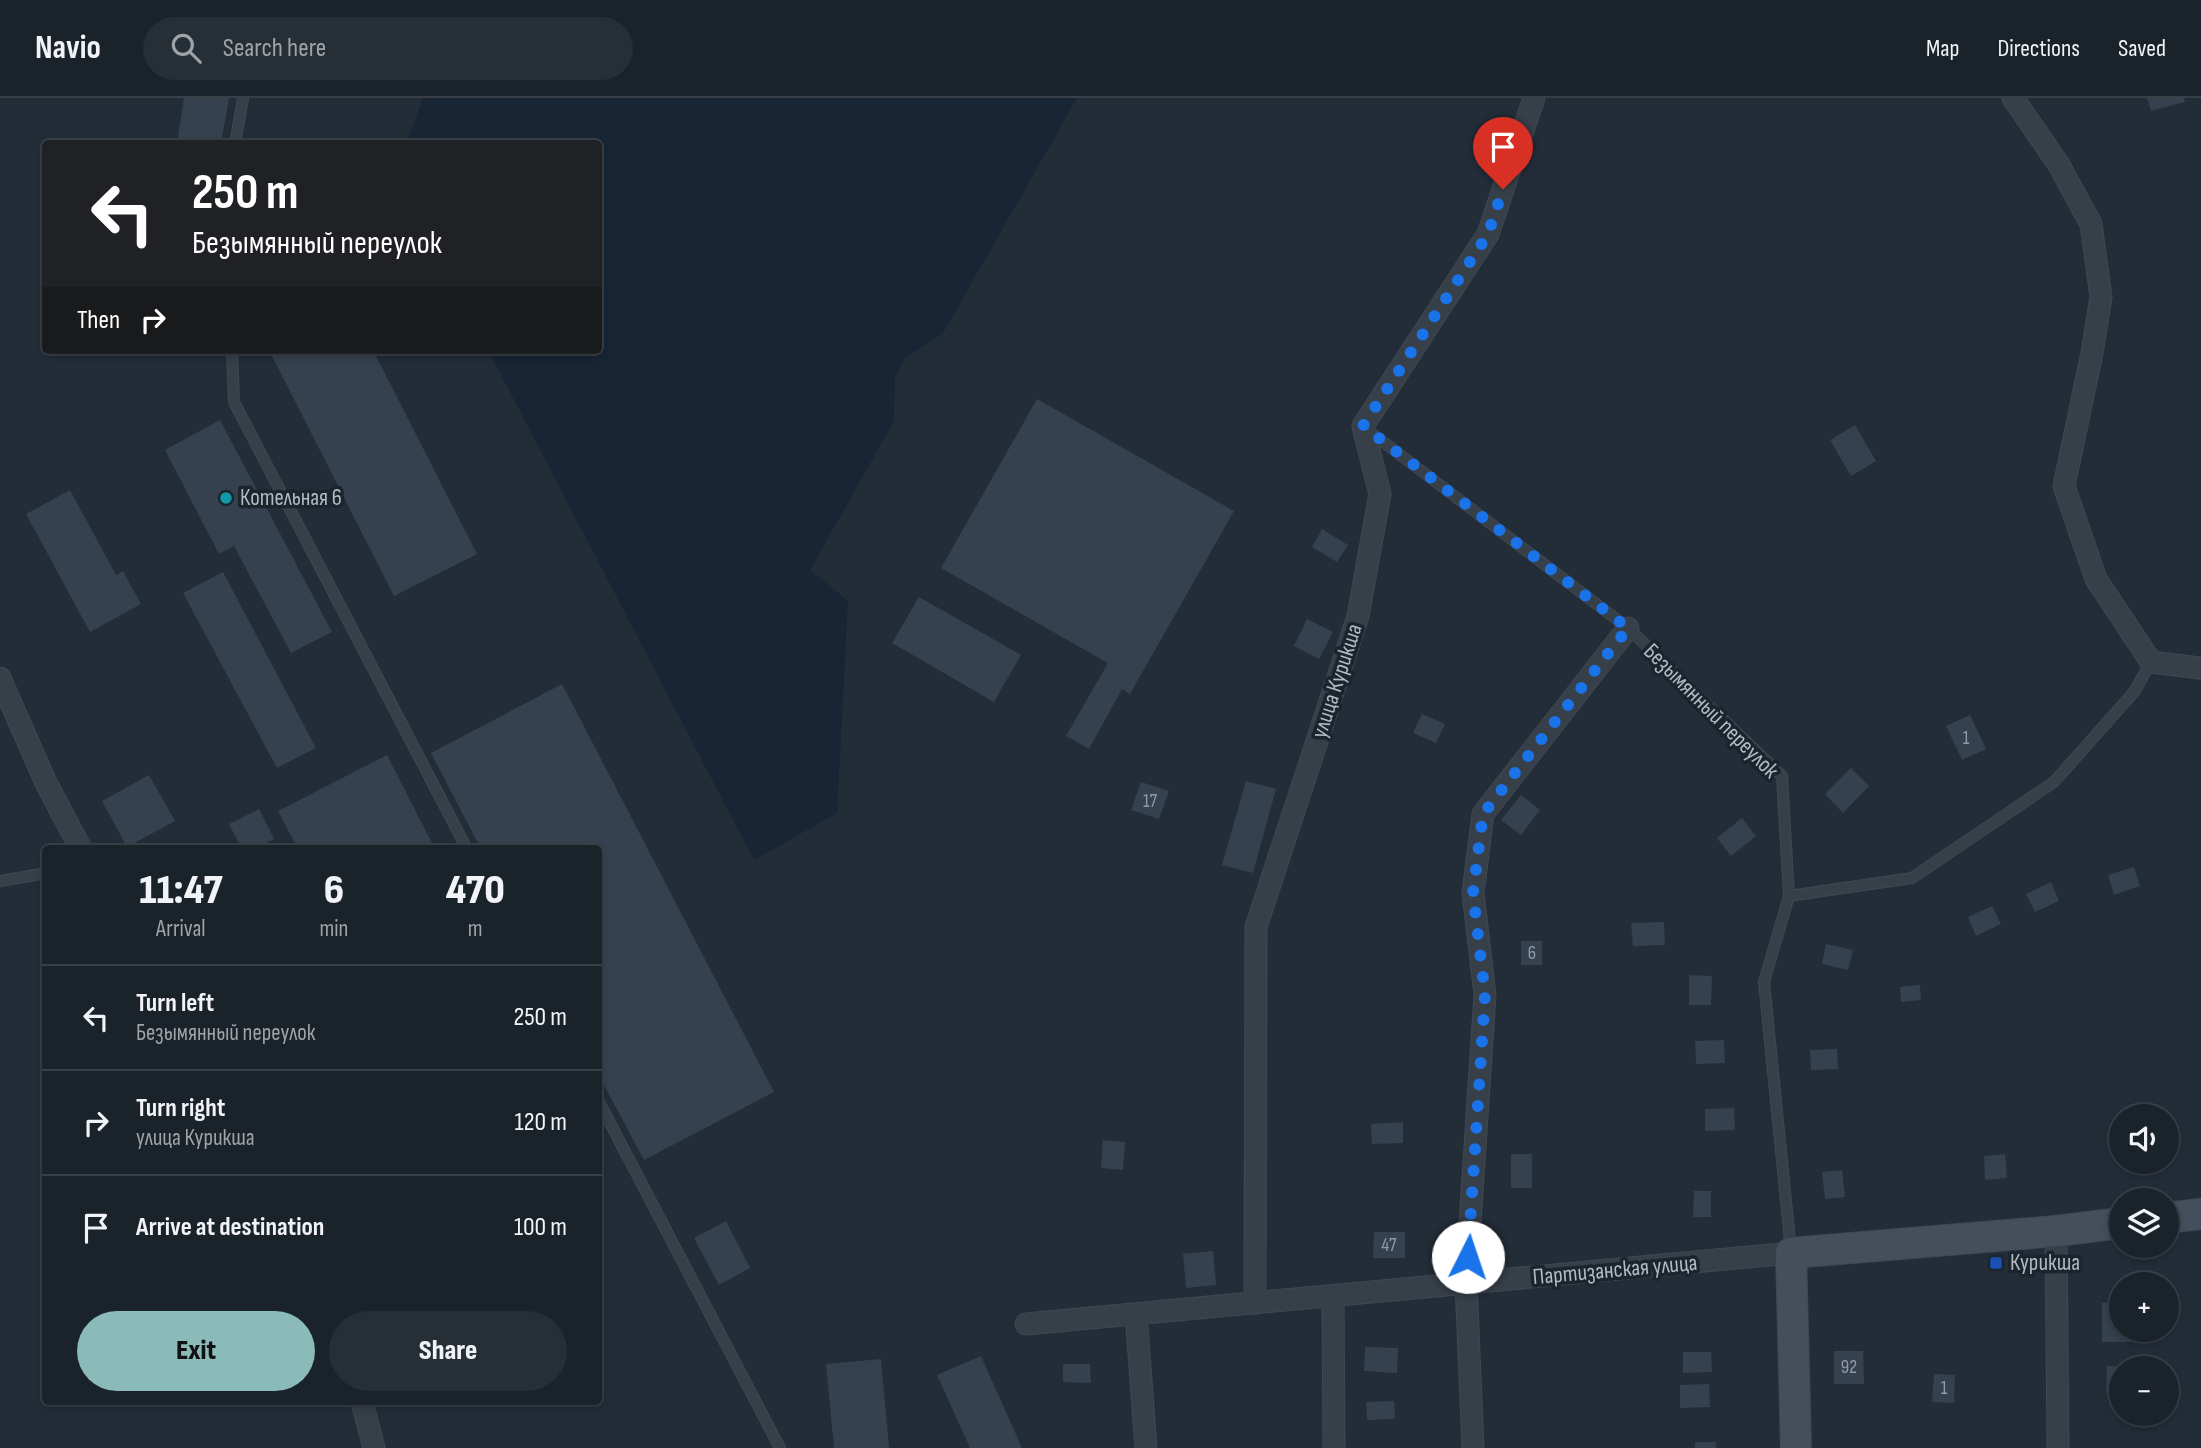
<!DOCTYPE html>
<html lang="en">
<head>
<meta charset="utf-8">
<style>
  :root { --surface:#1a222a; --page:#272f36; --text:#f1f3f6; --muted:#9fa4a8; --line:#383f47; --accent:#8bbbb9 }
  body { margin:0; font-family:"Sofia Sans Condensed",sans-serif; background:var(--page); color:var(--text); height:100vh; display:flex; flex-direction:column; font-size:26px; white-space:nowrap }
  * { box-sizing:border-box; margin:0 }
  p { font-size:23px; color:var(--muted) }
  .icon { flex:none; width:38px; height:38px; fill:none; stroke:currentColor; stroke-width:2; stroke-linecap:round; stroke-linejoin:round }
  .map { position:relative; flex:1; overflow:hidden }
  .side { position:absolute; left:42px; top:747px; width:560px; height:560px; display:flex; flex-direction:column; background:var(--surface); border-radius:7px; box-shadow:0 4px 10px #0003,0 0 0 2px var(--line) }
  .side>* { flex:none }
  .banner { position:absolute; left:42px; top:42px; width:560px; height:214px; border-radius:7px; box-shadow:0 4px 10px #0003,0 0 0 2px var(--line); background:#202124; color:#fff; overflow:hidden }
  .controls { position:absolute; left:2109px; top:1006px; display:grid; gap:14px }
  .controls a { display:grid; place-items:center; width:70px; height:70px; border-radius:50%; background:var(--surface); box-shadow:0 4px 10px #0003,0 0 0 2px var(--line); font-size:35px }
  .pin { position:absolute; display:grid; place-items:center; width:60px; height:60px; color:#fff; margin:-72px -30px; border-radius:50% 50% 50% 0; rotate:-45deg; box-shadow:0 0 7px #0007 }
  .pin .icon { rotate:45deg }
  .me { position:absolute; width:77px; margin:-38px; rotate:4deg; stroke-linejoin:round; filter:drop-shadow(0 0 5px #0008) }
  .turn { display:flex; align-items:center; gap:24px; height:147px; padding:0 35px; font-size:32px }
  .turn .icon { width:91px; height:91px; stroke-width:2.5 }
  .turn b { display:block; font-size:49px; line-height:60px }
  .then { display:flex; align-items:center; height:66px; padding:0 35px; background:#0003; gap:14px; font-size:26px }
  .eta { display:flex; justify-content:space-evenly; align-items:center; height:119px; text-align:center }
  .eta b { font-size:42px; font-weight:800; line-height:49px }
  .cta { display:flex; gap:14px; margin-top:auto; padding:14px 35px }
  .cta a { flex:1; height:80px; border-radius:42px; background:var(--accent); color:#111; font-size:28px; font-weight:800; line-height:80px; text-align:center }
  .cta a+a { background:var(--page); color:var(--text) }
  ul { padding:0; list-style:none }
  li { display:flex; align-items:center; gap:21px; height:105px; padding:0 35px; border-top:2px solid var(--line) }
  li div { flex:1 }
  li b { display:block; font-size:26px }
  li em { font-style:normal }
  header { display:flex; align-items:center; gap:42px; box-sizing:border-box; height:98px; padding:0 35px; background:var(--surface); border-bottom:2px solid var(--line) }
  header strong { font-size:33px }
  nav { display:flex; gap:38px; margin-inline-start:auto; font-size:24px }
  .search { width:490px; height:63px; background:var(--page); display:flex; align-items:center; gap:18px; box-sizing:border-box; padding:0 24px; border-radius:38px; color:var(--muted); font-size:26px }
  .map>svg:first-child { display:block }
</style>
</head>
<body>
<header>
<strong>Navio</strong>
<div class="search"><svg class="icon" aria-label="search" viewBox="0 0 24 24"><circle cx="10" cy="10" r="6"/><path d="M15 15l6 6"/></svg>Search here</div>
<nav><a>Map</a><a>Directions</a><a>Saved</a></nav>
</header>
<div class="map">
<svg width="2201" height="1350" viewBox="0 0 2201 1350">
  <rect width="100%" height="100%" fill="#232d38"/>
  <path fill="#172535" d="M423,0H1077L943,235L904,261L895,279L894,323L810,472L848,503L837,715L754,762L488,252H598V46L407,45Z"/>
  <path fill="#35414f" d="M184,0H229L221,46H177Z
    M2147,0H2184L2185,4L2151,13Z
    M269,252H373L477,456L394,498Z
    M1037,301L1234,413L1130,596L1122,591L1089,651L1066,638L1108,565L941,470Z
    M220,322L332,534L291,555L234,448L219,456L165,352Z
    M1855,327L1876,363L1851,378L1830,342Z
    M70,392L116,477L123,473L141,506L90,534L26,416Z
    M1322,431L1348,447L1337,464L1312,449Z
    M223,474L316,650L277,670L183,495Z
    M919,499L1021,557L994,604L892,545Z
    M1307,521L1333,534L1319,561L1294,548Z
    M562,586L774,994L644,1062L598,976V751H481L431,655Z
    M1422,616L1445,626L1436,645L1413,635Z
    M1970,617L1986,651L1962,662L1946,628Z
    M387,657L435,751H298L278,713Z
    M1851,670L1869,688L1843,715L1825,696Z
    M149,677L175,723L127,749L102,703Z
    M1246,683L1276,691L1253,775L1222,767Z
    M1141,684L1169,693L1159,721L1131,712Z
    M1521,697L1540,712L1521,737L1501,722Z
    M259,711L274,741L255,751H242L229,726Z
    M1742,720L1756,738L1731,758L1717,740Z
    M2134,769L2140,788L2114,797L2108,777Z
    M2051,784L2059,803L2035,814L2026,796Z
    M1992,808L2001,826L1976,838L1968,819Z
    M1664,824L1665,847L1633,848L1631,825Z
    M1521,843H1542V867H1521Z
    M1826,846L1853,852L1848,872L1822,866Z
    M1689,877L1712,878L1711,907H1689Z
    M1920,887L1921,902L1901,904L1900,889Z
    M1724,942L1725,965L1696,966L1695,943Z
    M1837,951L1838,971L1811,972L1810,952Z
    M1734,1010L1735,1032L1705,1033V1011Z
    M1403,1024V1045L1372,1046L1371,1026Z
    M1103,1042L1125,1044L1123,1072L1101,1070Z
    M1511,1056H1532V1090H1511Z
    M2005,1056L2007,1080L1985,1082L1984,1058Z
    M1842,1072L1845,1099L1825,1101L1822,1074Z
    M1694,1093H1711V1119H1693Z
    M726,1123L750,1170L719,1187L694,1140Z
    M1374,1134H1405V1160H1373Z
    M1213,1153L1216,1187L1186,1190L1183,1156Z
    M2121,1204V1232H2131L2132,1244H2102V1205Z
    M1365,1249L1398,1250L1397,1275L1364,1273Z
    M1834,1253H1863L1864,1286H1834Z
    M1683,1254H1711L1712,1274L1683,1275Z
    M981,1258L1022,1350H970L937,1277Z
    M881,1261L889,1350H834L826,1266Z
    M1063,1266H1090L1091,1285L1063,1284Z
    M2107,1268L2121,1269V1296L2106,1295Z
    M1934,1276L1955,1277L1954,1305L1932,1304Z
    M1709,1286L1710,1309L1680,1310V1287Z
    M1394,1303L1395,1321L1367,1322L1366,1304Z
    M1695,1344H1716V1350H1695Z"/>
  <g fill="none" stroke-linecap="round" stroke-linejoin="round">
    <defs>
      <path id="lane" d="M235,46L243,0
        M232,252L234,304L467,751
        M1365,330L1628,530L1782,678L1789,798L1764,884L1791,1153
        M0,783L46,775
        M1789,798L1912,780L2054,684L2134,594L2151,564
        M598,1002L780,1350"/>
      <path id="street" d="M2013,0L2059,67L2091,126L2101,199L2092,255L2064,388L2096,481L2151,564L2201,570
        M0,580L46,685L81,751
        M2056,1133L2058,1350
        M1333,1198L1334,1350
        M1255,1205L1256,829L1358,518L1380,396L1363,328L1488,136L1534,0
        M1136,1216L1146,1350
        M1026,1226L1791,1155
        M362,1304L374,1350
        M1473,1350L1466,1185L1485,897L1473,795L1483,716L1628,530"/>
      <path id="secondary" d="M2166,1120L2201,1116
        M1796,1350L1791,1155L2056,1133L2121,1125"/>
    </defs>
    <use href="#lane" stroke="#404852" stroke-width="12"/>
    <use href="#street" stroke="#404852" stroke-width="23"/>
    <use href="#secondary" stroke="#404852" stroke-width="32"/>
    <use href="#lane" stroke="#373f49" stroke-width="10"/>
    <use href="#street" stroke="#373f49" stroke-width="21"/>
    <use href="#secondary" stroke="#454e5b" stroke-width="30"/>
  </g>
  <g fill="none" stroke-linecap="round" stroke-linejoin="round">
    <path stroke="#1a73e8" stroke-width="12" stroke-dasharray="0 21.6" d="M1468,1159L1485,897L1473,795L1483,716L1628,530L1363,328L1488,136L1503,91"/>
  </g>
  <circle fill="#0f9aa8" stroke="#1c242d" stroke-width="2.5" cx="226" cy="400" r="7"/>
  <rect fill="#1a4fb4" stroke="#1c242d" stroke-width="2.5" x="1989" y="1158" width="14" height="14" rx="3.5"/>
  <g text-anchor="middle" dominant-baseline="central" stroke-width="7" stroke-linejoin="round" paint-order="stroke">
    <g font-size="19" fill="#919aa6">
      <text x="1966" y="640">1</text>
      <text x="1150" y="703">17</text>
      <text x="1532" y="855">6</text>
      <text x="1389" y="1147">47</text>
      <text x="1849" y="1269">92</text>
      <text x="1944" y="1290">1</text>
    </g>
    <g font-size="23" fill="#b2bac5" stroke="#1c242d" text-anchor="start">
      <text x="240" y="400">Котельная 6</text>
      <text x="2010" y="1165">Курикша</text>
    </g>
    <g font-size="23" fill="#b2bac5" stroke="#1c242d">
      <text transform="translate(1337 583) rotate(-72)">улица Курикша</text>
      <text transform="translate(1711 613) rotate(45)">Безымянный переулок</text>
      <text transform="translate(1615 1172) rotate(-5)">Партизанская улица</text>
    </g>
  </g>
</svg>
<div class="controls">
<a><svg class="icon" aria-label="sound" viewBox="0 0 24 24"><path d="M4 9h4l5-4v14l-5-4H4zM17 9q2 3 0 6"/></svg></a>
<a><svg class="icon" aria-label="layers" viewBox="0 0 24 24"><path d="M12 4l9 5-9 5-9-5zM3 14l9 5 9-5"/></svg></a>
<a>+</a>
<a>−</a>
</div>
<div class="pin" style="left:1503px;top:91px;background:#d93025"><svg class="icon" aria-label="arrive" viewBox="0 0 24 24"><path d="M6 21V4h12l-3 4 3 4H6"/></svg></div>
<svg class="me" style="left:1468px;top:1159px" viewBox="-20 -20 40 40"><circle r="19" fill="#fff"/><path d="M0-13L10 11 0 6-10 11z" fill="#1a73e8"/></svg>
<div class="banner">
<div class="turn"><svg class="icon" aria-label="left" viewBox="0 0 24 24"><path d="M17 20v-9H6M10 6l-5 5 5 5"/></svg><div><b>250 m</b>Безымянный переулок</div></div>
<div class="then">Then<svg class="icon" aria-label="right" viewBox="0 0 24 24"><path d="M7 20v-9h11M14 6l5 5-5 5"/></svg></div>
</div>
<section class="side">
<div class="eta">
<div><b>11:47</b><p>Arrival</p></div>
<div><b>6</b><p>min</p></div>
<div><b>470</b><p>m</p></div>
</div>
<ul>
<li><svg class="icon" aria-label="left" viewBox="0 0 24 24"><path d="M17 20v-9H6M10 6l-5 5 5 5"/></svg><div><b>Turn left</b><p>Безымянный переулок</p></div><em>250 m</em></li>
<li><svg class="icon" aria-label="right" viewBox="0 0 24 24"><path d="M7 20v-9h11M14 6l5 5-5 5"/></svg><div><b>Turn right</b><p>улица Курикша</p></div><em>120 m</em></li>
<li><svg class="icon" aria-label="arrive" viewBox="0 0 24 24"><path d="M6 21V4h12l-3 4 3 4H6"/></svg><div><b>Arrive at destination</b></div><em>100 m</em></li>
</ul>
<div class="cta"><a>Exit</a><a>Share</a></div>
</section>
</div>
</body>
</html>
